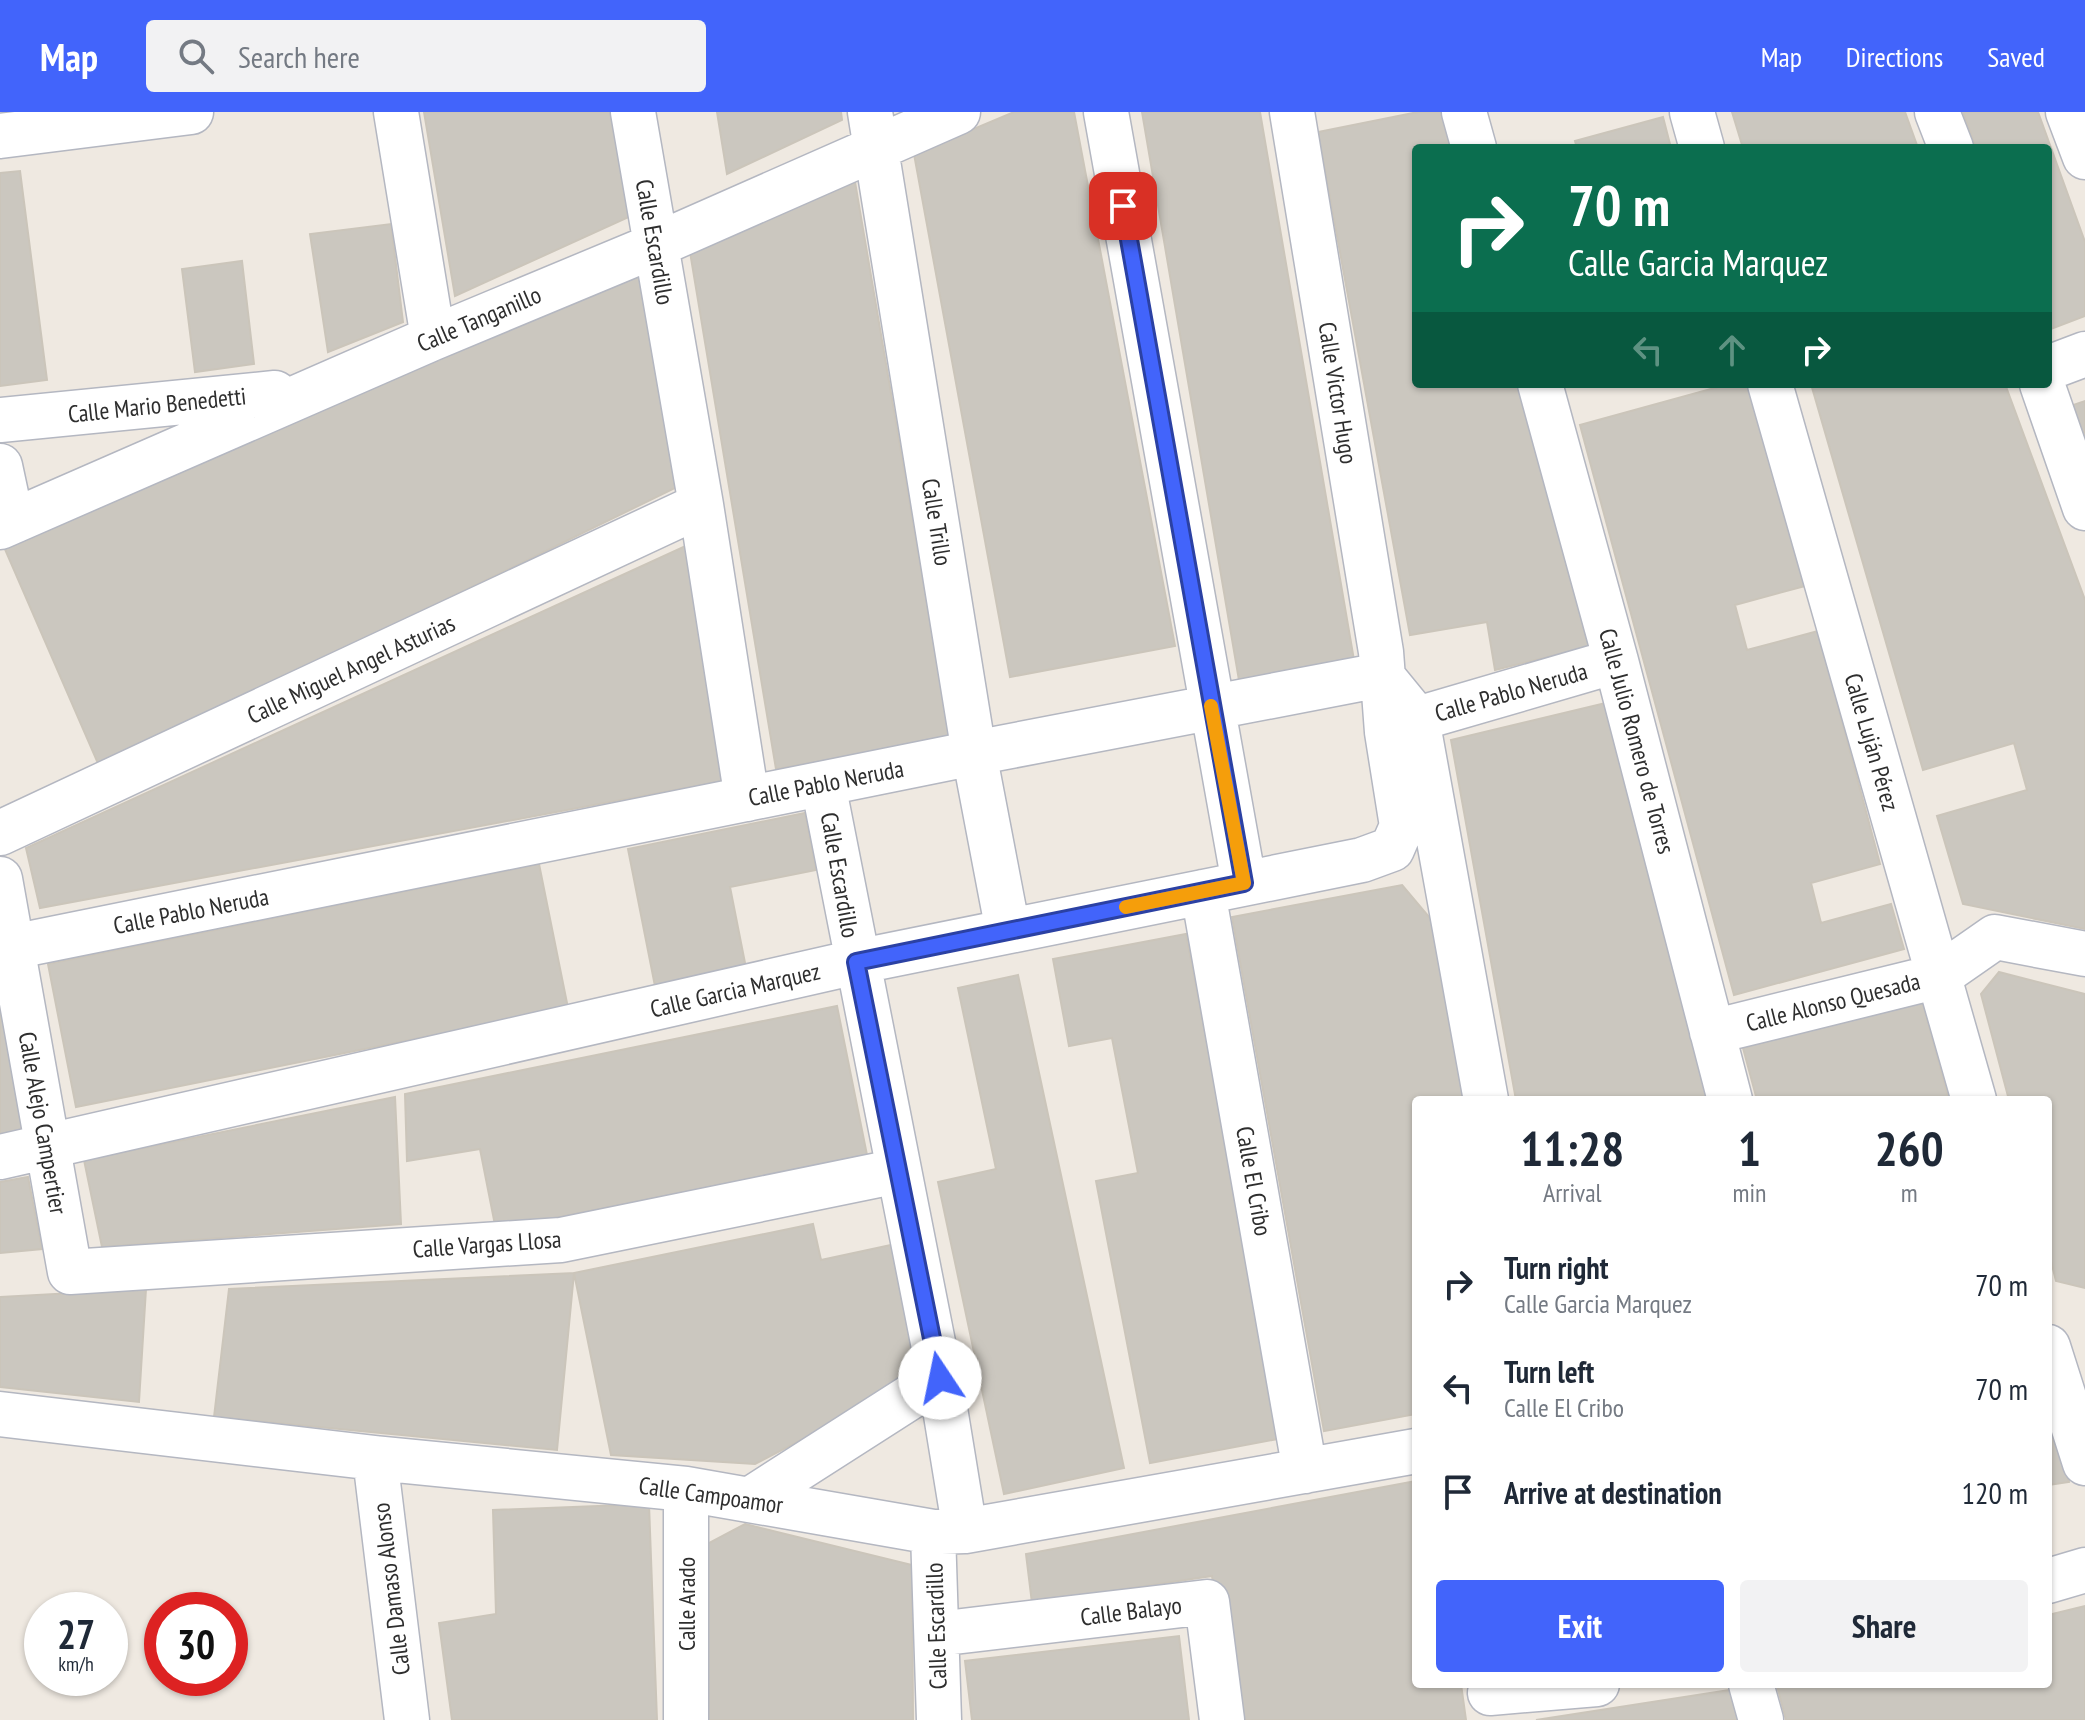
<!DOCTYPE html>
<html lang="en">
<head>
<meta charset="utf-8">
<style>
  :root { --surface:#fff; --page:#f2f2f3; --text:#1f2937; --muted:#747a83; --accent:#4264fb }
  body { margin:0; font-family:"PT Sans Narrow",sans-serif; background:var(--page); color:var(--text); height:100vh; display:flex; flex-direction:column; font-size:30px; white-space:nowrap }
  * { box-sizing:border-box; margin:0 }
  p { font-size:26px; color:var(--muted) }
  .icon { flex:none; width:44px; height:44px; fill:none; stroke:currentColor; stroke-width:2; stroke-linecap:round; stroke-linejoin:round }
  .map { position:relative; flex:1; overflow:hidden }
  .side { position:absolute; left:1412px; top:984px; width:640px; height:592px; display:flex; flex-direction:column; background:var(--surface); border-radius:8px; box-shadow:0 2px 6px #0004 }
  .side>* { flex:none }
  .hud { position:absolute; left:1412px; top:32px; width:640px; height:244px; border-radius:8px; box-shadow:0 2px 6px #0004; background:#0b6e4f; color:#fff; overflow:hidden }
  .speed { position:absolute; left:24px; top:1480px; display:flex; gap:16px; font-size:40px; font-weight:700; text-align:center }
  .speed>* { display:grid; place-content:center; width:104px; height:104px; border-radius:50%; background:var(--surface); box-shadow:0 2px 6px #0004; line-height:1 }
  .speed small { font-size:20px; font-weight:400 }
  .speed .limit { border:12px solid #d22; background:#fff; color:#111 }
  .pin { position:absolute; display:grid; place-items:center; width:68px; height:68px; color:#fff; margin:-34px; border-radius:16px; box-shadow:0 4px 12px #0006 }
  .me { position:absolute; width:88px; margin:-44px; rotate:349deg; stroke-linejoin:round; filter:drop-shadow(0 0 6px #0008) }
  .turn { display:flex; align-items:center; gap:28px; height:168px; padding:0 24px; font-size:36px }
  .turn .icon { width:104px; height:104px; stroke-width:2.5 }
  .turn b { display:block; font-size:56px; line-height:68px }
  .lanes { display:flex; align-items:center; height:76px; padding:0 24px; background:#0003; justify-content:center; gap:40px; direction:ltr }
  .lanes .off { opacity:.35 }
  .eta { display:flex; justify-content:space-evenly; align-items:center; height:136px; text-align:center }
  .eta b { font-size:48px; font-weight:700; line-height:56px }
  .cta { display:flex; gap:16px; margin-top:auto; padding:16px 24px }
  .cta a { flex:1; height:92px; border-radius:8px; background:var(--accent); color:#fff; font-size:32px; font-weight:700; line-height:92px; text-align:center }
  .cta a+a { background:var(--page); color:var(--text) }
  ul { padding:0; list-style:none }
  li { display:flex; align-items:center; gap:24px; height:104px; padding:0 24px }
  li div { flex:1 }
  li b { display:block; font-size:30px }
  li em { font-style:normal }
  header { display:flex; align-items:center; gap:48px; box-sizing:border-box; height:112px; padding:0 40px; background:var(--accent); color:#fff }
  header strong { font-size:38px }
  nav { display:flex; gap:44px; margin-inline-start:auto; font-size:28px }
  .search { width:560px; height:72px; background:var(--page); display:flex; align-items:center; gap:20px; box-sizing:border-box; padding:0 28px; border-radius:8px; color:var(--muted); font-size:30px }
  .map>svg:first-child { display:block }
</style>
</head>
<body>
<header>
<strong>Map</strong>
<div class="search"><svg class="icon" aria-label="search" viewBox="0 0 24 24"><circle cx="10" cy="10" r="6"/><path d="M15 15l6 6"/></svg>Search here</div>
<nav><a>Map</a><a>Directions</a><a>Saved</a></nav>
</header>
<div class="map">
<svg width="2085" height="1608" viewBox="0 0 2085 1608">
  <rect width="100%" height="100%" fill="#efe9e1"/>
  <path fill="#cbc7bf" stroke="#cbc5ba" stroke-width="2" d="M424,0H613L631,104L455,184Z
    M717,0H841L842,8L727,62Z
    M1014,0H1074L1175,534L1010,565L914,42Z
    M1142,0H1260L1355,554L1240,574Z
    M1418,0H1450L1460,36H1416V272H1523L1592,534L1495,558L1487,510L1410,523L1318,20Z
    M1732,0H1905L1918,36H1743Z
    M1963,0H2038L2085,130V204L2048,218V36H1976Z
    M1663,5L1671,36H1577L1575,29Z
    M20,59L47,268L0,274V61Z
    M855,70L950,627L776,657L690,140Z
    M391,112L403,210L328,240L310,122Z
    M242,149L254,252L195,260L182,157Z
    M643,156L675,376L100,656L4,435Z
    M1729,272H1751L1805,474L1735,493L1747,538L1818,519L1880,752L1811,771L1821,811L1891,792L1904,837L1734,883L1580,313Z
    M1811,272H2005L2085,488V817L1963,792L1937,704L2027,678L2014,631L1923,658Z
    M2085,289V326L2073,293Z
    M690,432L728,668L40,796L26,736Z
    M1610,590L1714,988H1516L1451,628Z
    M805,701L816,758L730,775L746,856L655,874L628,737Z
    M539,752L568,896L76,995L48,852Z
    M1402,773L1445,824L1470,988H1416V1302L1324,1319L1232,805Z
    M1186,822L1283,1326L1150,1351L1096,1069L1138,1061L1112,926L1069,934L1053,847Z
    M1999,860L2085,882V1176L2056,1169L2048,1137V988H2009L1981,882Z
    M1018,863L1124,1356L1004,1382L938,1070L996,1057L958,876Z
    M0,881L28,1017L0,1023Z
    M1922,888L1949,988H1757L1743,936Z
    M837,894L867,1043L496,1118L480,1037L407,1049L405,982Z
    M395,985L401,1112L102,1135L84,1048Z
    M28,1065L42,1137L0,1141V1070Z
    M813,1112L821,1148L891,1133L918,1267L755,1352L611,1343L574,1161Z
    M574,1161L557,1338L214,1305L229,1177Z
    M146,1177L139,1290L0,1275V1185Z
    M2054,1294L2069,1370L2048,1373V1295Z
    M1416,1369V1572H1461L1466,1608H1234L1212,1464L1032,1491L1026,1442Z
    M649,1392L657,1608H452L439,1511L496,1502L493,1398Z
    M745,1412L912,1453L913,1608H709L707,1432Z
    M2085,1494V1608H1786L1777,1574L1783,1572H2048V1503Z
    M1179,1524L1189,1608H972L965,1549Z
    M1743,1576L1750,1608H1536Z"/>
  <g fill="none" stroke-linecap="round" stroke-linejoin="round">
    <defs>
      <path id="minor" d="M396,0L433,226
        M633,0L701,393L747,687
        M870,0L974,641L1008,819
        M1106,0L1244,771
        M1464,0L1474,36
        M1692,0L1702,36
        M1937,0L1951,36
        M2068,0L2085,45
        M0,24L191,0
        M2048,256L2085,242
        M1540,272L1616,549L1730,988
        M1770,272L1974,988
        M2042,272L2085,396
        M0,308L275,281
        M0,354L12,410
        M0,415L433,226L654,134L958,0
        M1381,563L1417,607L1486,988
        M1417,607L1616,549
        M823,672L940,1266L965,1419
        M0,721L701,393
        M0,767L70,1160L561,1128L898,1059
        M1203,780L1305,1359
        M12,835L974,641L1381,563
        M1712,920L1939,864L1995,825L2085,842
        M0,1045L856,850L1362,748L1392,737L1402,714L1387,620L1381,540L1292,0
        M2048,1235L2085,1351
        M0,1302L375,1346L686,1377L933,1420L965,1419L1416,1339
        M375,1346L407,1608
        M686,1377V1608
        M751,1387L940,1266
        M933,1420L939,1608
        M2048,1469L2085,1458
        M937,1522L1207,1490L1222,1608
        M1751,1572L1761,1608
        M1490,1581L1597,1572"/>
    </defs>
    <use href="#minor" stroke="#b4b7c1" stroke-width="47"/>
    <use href="#minor" stroke="#fff" stroke-width="44"/>
  </g>
  <g fill="none" stroke-linecap="round" stroke-linejoin="round">
    <defs>
      <path id="route" d="M940,1266L856,850L1244,771L1123,94"/>
    </defs>
    <use href="#route" stroke="#2b41a3" stroke-width="20"/>
    <use href="#route" stroke="#4264fb" stroke-width="14"/>
    <path stroke="#f59e0b" stroke-width="14" d="M1126,795L1244,771L1211,594"/>
  </g>
  <g text-anchor="middle" dominant-baseline="central" stroke-width="7" stroke-linejoin="round" paint-order="stroke">
    <g font-size="24" fill="#2e2e2e" stroke="#fff">
      <text transform="translate(655 130) rotate(80)">Calle Escardillo</text>
      <text transform="translate(479 207) rotate(-23)">Calle Tanganillo</text>
      <text transform="translate(1338 281) rotate(81)">Calle Victor Hugo</text>
      <text transform="translate(157 293) rotate(-6)">Calle Mario Benedetti</text>
      <text transform="translate(937 410) rotate(81)">Calle Trillo</text>
      <text transform="translate(351 557) rotate(-25)">Calle Miguel Angel Asturias</text>
      <text transform="translate(1511 580) rotate(-16)">Calle Pablo Neruda</text>
      <text transform="translate(1637 629) rotate(75)">Calle Julio Romero de Torres</text>
      <text transform="translate(1872 630) rotate(74)">Calle Luján Pérez</text>
      <text transform="translate(826 671) rotate(-11)">Calle Pablo Neruda</text>
      <text transform="translate(840 763) rotate(80)">Calle Escardillo</text>
      <text transform="translate(191 799) rotate(-11)">Calle Pablo Neruda</text>
      <text transform="translate(735 878) rotate(-13)">Calle Garcia Marquez</text>
      <text transform="translate(1833 890) rotate(-14)">Calle Alonso Quesada</text>
      <text transform="translate(43 1011) rotate(80)">Calle Alejo Campertier</text>
      <text transform="translate(1254 1069) rotate(80)">Calle El Cribo</text>
      <text transform="translate(487 1132) rotate(-4)">Calle Vargas Llosa</text>
      <text transform="translate(711 1383) rotate(8)">Calle Campoamor</text>
      <text transform="translate(391 1477) rotate(-97)">Calle Damaso Alonso</text>
      <text transform="translate(686 1492) rotate(-90)">Calle Arado</text>
      <text transform="translate(1131 1499) rotate(-7)">Calle Balayo</text>
      <text transform="translate(936 1514) rotate(-92)">Calle Escardillo</text>
    </g>
  </g>
</svg>
<div class="speed"><div>27<small>km/h</small></div><div class="limit">30</div></div>
<div class="pin" style="left:1123px;top:94px;background:#d93025"><svg class="icon" aria-label="arrive" viewBox="0 0 24 24"><path d="M6 21V4h12l-3 4 3 4H6"/></svg></div>
<svg class="me" style="left:940px;top:1266px" viewBox="-20 -20 40 40"><circle r="19" fill="#fff"/><path d="M0-13L10 11 0 6-10 11z" fill="#4264fb"/></svg>
<div class="hud">
<div class="turn"><svg class="icon" aria-label="right" viewBox="0 0 24 24"><path d="M7 20v-9h11M14 6l5 5-5 5"/></svg><div><b>70 m</b>Calle Garcia Marquez</div></div>
<div class="lanes"><svg class="icon off" aria-label="left" viewBox="0 0 24 24"><path d="M17 20v-9H6M10 6l-5 5 5 5"/></svg><svg class="icon off" aria-label="ahead" viewBox="0 0 24 24"><path d="M12 20V5M6 11l6-6 6 6"/></svg><svg class="icon" aria-label="right" viewBox="0 0 24 24"><path d="M7 20v-9h11M14 6l5 5-5 5"/></svg></div>
</div>
<section class="side">
<div class="eta">
<div><b>11:28</b><p>Arrival</p></div>
<div><b>1</b><p>min</p></div>
<div><b>260</b><p>m</p></div>
</div>
<ul>
<li><svg class="icon" aria-label="right" viewBox="0 0 24 24"><path d="M7 20v-9h11M14 6l5 5-5 5"/></svg><div><b>Turn right</b><p>Calle Garcia Marquez</p></div><em>70 m</em></li>
<li><svg class="icon" aria-label="left" viewBox="0 0 24 24"><path d="M17 20v-9H6M10 6l-5 5 5 5"/></svg><div><b>Turn left</b><p>Calle El Cribo</p></div><em>70 m</em></li>
<li><svg class="icon" aria-label="arrive" viewBox="0 0 24 24"><path d="M6 21V4h12l-3 4 3 4H6"/></svg><div><b>Arrive at destination</b></div><em>120 m</em></li>
</ul>
<div class="cta"><a>Exit</a><a>Share</a></div>
</section>
</div>
</body>
</html>
